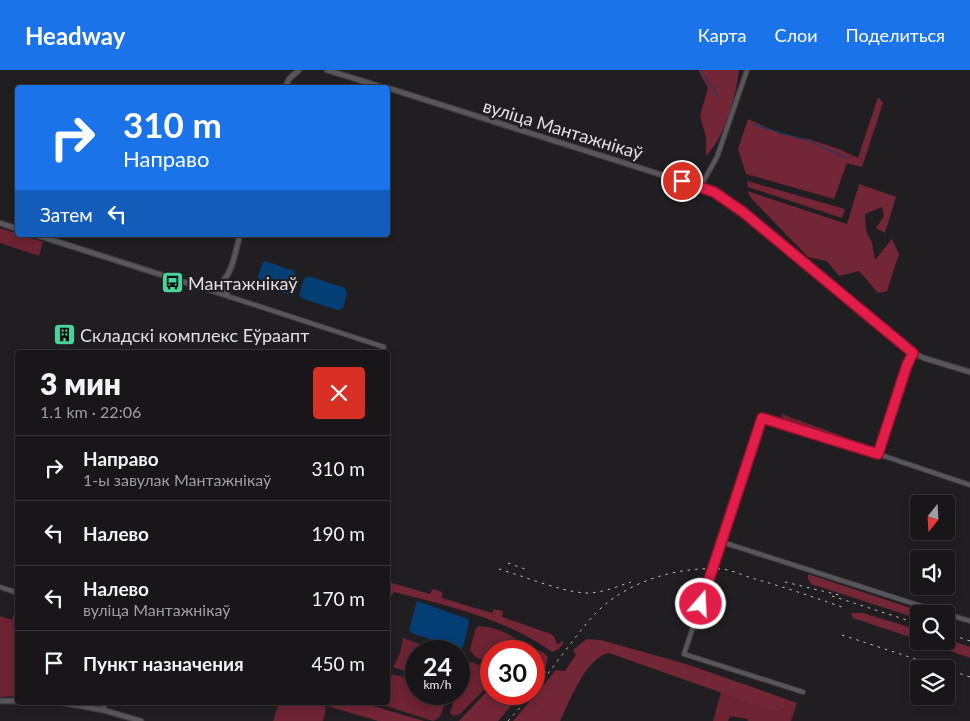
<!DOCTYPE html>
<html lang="ru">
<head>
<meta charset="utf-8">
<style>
  :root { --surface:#19161a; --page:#221f23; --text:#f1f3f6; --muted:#9f9fa2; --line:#373539; --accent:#1a73e8 }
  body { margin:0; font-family:Lato,sans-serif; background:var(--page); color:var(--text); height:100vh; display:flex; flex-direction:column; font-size:19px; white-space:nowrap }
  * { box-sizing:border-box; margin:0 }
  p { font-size:16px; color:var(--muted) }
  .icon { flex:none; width:28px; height:28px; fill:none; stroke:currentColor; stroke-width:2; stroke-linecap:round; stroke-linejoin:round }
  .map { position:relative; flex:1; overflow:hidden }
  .details { position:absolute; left:15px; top:280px; width:375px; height:355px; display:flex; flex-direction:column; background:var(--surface); border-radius:5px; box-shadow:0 2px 8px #0003,0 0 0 1px var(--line) }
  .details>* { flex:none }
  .top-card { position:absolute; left:15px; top:15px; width:375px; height:152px; border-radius:5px; box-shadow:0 2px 8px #0003,0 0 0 1px var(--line); background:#1a73e8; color:#fff; overflow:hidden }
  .needle { width:32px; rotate:198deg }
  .controls { position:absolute; left:910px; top:425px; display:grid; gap:10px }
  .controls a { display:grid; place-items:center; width:45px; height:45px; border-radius:5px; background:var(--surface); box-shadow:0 2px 8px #0003,0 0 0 1px var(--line); font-size:25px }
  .speed { position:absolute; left:405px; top:570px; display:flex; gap:10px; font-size:25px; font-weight:700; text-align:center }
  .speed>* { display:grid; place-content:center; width:65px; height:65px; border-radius:50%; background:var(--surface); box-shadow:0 2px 8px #0003,0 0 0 1px var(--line); line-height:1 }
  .speed small { font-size:12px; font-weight:400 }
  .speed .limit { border:8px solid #d22; background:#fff; color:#111 }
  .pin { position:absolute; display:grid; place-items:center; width:42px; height:42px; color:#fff; margin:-21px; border:2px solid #fff; border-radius:50%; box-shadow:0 1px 5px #0007 }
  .me { position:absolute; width:55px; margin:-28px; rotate:19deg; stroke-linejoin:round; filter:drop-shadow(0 0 4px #0008) }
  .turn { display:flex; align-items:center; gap:18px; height:105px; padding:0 25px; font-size:22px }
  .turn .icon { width:65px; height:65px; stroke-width:2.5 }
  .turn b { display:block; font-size:35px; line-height:42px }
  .then { display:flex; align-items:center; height:48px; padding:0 25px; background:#0003; gap:10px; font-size:19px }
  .round { display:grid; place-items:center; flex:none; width:52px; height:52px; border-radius:5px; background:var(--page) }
  .head { display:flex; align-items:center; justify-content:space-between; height:85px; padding:0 25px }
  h1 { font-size:30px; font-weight:800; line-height:38px }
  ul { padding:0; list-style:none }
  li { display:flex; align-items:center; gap:15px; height:65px; padding:0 25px; border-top:1px solid var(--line) }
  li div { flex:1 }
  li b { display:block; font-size:19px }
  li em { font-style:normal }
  header { display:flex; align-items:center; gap:30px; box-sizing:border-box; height:70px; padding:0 25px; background:var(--accent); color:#fff }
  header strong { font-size:24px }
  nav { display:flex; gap:28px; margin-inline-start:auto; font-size:18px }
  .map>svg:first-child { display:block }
</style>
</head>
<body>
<header>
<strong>Headway</strong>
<nav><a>Карта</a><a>Слои</a><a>Поделиться</a></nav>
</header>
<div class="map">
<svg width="970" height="651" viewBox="0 0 970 651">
  <rect width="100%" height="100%" fill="#211e22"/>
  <path fill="#6d2331" d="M0,158L43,172L39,186L0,173Z
    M782,344L869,376L866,377L784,352L781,349Z
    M14,544L18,545L17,626L0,627V546L12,550Z
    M478,556C489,556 510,562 517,571L514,581H491V593L475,587L470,580L475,560Z
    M403,568L439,581H441H416V605L393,597L400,583Z
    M471,592L491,599V613L460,644L453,646L450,643L456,624H459V613L465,594Z
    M392,605H396L416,611V624H446C445,633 443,648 433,651L386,636L383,634L388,632V612Z
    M721,622L779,642L785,636L786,629L797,633L791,651H748L747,649L730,646L728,651H713Z
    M279,633C292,633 317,628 326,638L323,651H273Z"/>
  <path fill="#732635" d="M698,0H739C736,27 725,66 706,86V67L700,46L708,18Z
    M878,27L883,33L862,97L847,93L834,129L746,104L738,79L748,49L781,64L808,69L839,79L858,88Z
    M747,111L845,139L842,148L748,117Z
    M859,114L896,127L885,163L876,158L884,146L882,137L865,144L866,161L872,173L875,190L892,169L899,184L887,221L878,223L859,201L839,206L827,191L808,187L750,127L747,121L847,154Z
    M808,504L929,544H919V549L811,514L808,509Z
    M388,506L392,513L430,524L433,519L442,522V528L492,543L494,539L503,541L502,547L551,564L555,568L556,573L560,574L561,571L564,572L559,579L552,582C509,550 446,535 394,522L388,530Z
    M851,543H863L919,560V570L853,548Z
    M587,569L601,570L686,594L786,629L785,636L779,642L762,637L609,583C587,586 569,632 560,651H513L556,600L565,601L576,585L573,580Z
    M946,569L970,577V588L922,571H946Z
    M524,576L543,582L548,587L546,596L534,609V581H522Z
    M491,617V624H521L498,651H459Z
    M327,633H363L424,651H378L331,637Z"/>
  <path fill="#033f75" d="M265,191L294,201L296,205L291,222L287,224L259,214L257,211L262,194Z
    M308,206L345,218L347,223L343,238L337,240L301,228L299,224L304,209Z
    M417,531L468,549L469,552L463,577L458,579L412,563L409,560Z"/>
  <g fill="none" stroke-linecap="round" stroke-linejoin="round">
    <path stroke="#033f75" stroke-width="1" d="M701,0L718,26
      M752,54L809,71L847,88"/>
    <defs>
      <path id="minor" d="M700,117L717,87L747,0
        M206,219L384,277L382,282
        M878,384L907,295L913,283
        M722,472L946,544
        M0,517L18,523
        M946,544L970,551
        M803,622L684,584L763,348L878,384L970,415
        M103,640L105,632"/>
      <path id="tertiary" d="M327,0L385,18
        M285,18L289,9L299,0
        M388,18L700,117L723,128L743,141L913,283L924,288L970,302
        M0,153L18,159
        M36,165L206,219C232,217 234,185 240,165
        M225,211V220L228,226
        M0,631H18
        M58,632L103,640L141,651"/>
    </defs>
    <use href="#minor" stroke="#3e3c3f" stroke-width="6"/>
    <use href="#tertiary" stroke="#3e3c3f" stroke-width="7"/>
    <use href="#minor" stroke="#59565b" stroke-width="4"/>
    <use href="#tertiary" stroke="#59565b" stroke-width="4.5"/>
    <path stroke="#c4c1c5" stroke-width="1" stroke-dasharray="2.5 5" stroke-linecap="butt" d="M508,493L528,500
      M499,499C523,506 562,522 586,523C602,523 616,517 631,512
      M785,512L839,525
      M832,526L919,554
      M946,563L970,571
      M842,565L946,599
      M946,599L970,607
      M534,621C554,597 572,570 593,546C624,512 677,496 722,499C732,500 744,506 755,509C784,517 813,527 842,537
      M508,651L532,624"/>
  </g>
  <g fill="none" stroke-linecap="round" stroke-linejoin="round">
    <defs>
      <path id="route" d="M682,111L714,122L743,142L913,283L907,295L878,384L762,348L701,534"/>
    </defs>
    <use href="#route" stroke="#92132f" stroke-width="12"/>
    <use href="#route" stroke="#e11d48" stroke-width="9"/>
  </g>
  <defs>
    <symbol id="bus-square" viewBox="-11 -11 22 22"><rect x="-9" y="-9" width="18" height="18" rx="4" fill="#49d49d" stroke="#211e22"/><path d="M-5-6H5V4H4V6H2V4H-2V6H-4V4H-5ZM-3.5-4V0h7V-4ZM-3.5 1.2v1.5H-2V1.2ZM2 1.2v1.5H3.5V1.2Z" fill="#111"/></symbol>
    <symbol id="building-square" viewBox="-11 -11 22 22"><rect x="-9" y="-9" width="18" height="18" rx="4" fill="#49d49d" stroke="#211e22"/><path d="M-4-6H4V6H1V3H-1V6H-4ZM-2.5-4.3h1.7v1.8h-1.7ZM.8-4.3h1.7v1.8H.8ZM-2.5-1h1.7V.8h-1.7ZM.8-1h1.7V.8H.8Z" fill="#111"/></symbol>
  </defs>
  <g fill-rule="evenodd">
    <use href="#bus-square" x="160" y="200" width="25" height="25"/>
    <use href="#building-square" x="52" y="252" width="25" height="25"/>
  </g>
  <g text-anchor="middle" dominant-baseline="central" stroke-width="4.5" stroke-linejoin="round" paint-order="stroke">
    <g font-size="18" fill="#e1dfe2" stroke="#211e22">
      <text transform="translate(563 59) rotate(17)">вуліца Мантажнікаў</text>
    </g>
    <g font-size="18" fill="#e1dfe2" stroke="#211e22" text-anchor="start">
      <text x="188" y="213">Мантажнікаў</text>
      <text x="80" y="265">Складскі комплекс Еўраапт</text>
    </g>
  </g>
</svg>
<div class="controls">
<a><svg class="needle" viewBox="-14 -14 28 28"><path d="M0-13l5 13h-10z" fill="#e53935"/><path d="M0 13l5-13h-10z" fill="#9f9fa2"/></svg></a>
<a><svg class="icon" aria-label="sound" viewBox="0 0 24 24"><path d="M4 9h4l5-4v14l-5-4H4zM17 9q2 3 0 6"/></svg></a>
<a><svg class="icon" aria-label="search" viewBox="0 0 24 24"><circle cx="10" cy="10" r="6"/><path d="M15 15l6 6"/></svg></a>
<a><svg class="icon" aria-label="layers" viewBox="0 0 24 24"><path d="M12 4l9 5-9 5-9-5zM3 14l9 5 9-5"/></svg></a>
</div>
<div class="speed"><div>24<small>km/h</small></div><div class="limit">30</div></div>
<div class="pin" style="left:682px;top:111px;background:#d93025"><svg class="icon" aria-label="arrive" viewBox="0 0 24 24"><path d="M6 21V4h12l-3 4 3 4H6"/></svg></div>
<svg class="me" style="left:701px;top:534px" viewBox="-20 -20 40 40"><circle r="17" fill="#e11d48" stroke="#fff" stroke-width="3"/><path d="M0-11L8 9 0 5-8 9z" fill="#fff"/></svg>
<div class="top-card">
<div class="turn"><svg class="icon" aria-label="right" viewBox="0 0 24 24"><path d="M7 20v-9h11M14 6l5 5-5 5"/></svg><div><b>310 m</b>Направо</div></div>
<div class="then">Затем<svg class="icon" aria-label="left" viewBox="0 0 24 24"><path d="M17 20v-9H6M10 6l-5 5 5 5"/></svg></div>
</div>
<section class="details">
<div class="head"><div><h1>3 мин</h1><p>1.1 km · 22:06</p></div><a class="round" style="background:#d93025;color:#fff"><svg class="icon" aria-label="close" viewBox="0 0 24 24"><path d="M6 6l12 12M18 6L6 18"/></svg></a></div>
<ul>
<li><svg class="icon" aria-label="right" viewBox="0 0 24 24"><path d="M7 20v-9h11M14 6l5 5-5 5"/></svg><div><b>Направо</b><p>1-ы завулак Мантажнікаў</p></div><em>310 m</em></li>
<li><svg class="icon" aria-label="left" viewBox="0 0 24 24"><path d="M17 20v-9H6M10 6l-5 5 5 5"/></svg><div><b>Налево</b></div><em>190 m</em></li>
<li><svg class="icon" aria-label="left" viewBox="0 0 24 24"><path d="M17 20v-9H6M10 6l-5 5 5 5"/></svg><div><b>Налево</b><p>вуліца Мантажнікаў</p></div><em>170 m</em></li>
<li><svg class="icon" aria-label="arrive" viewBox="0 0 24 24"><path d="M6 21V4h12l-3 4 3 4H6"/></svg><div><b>Пункт назначения</b></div><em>450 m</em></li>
</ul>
</section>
</div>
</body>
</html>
